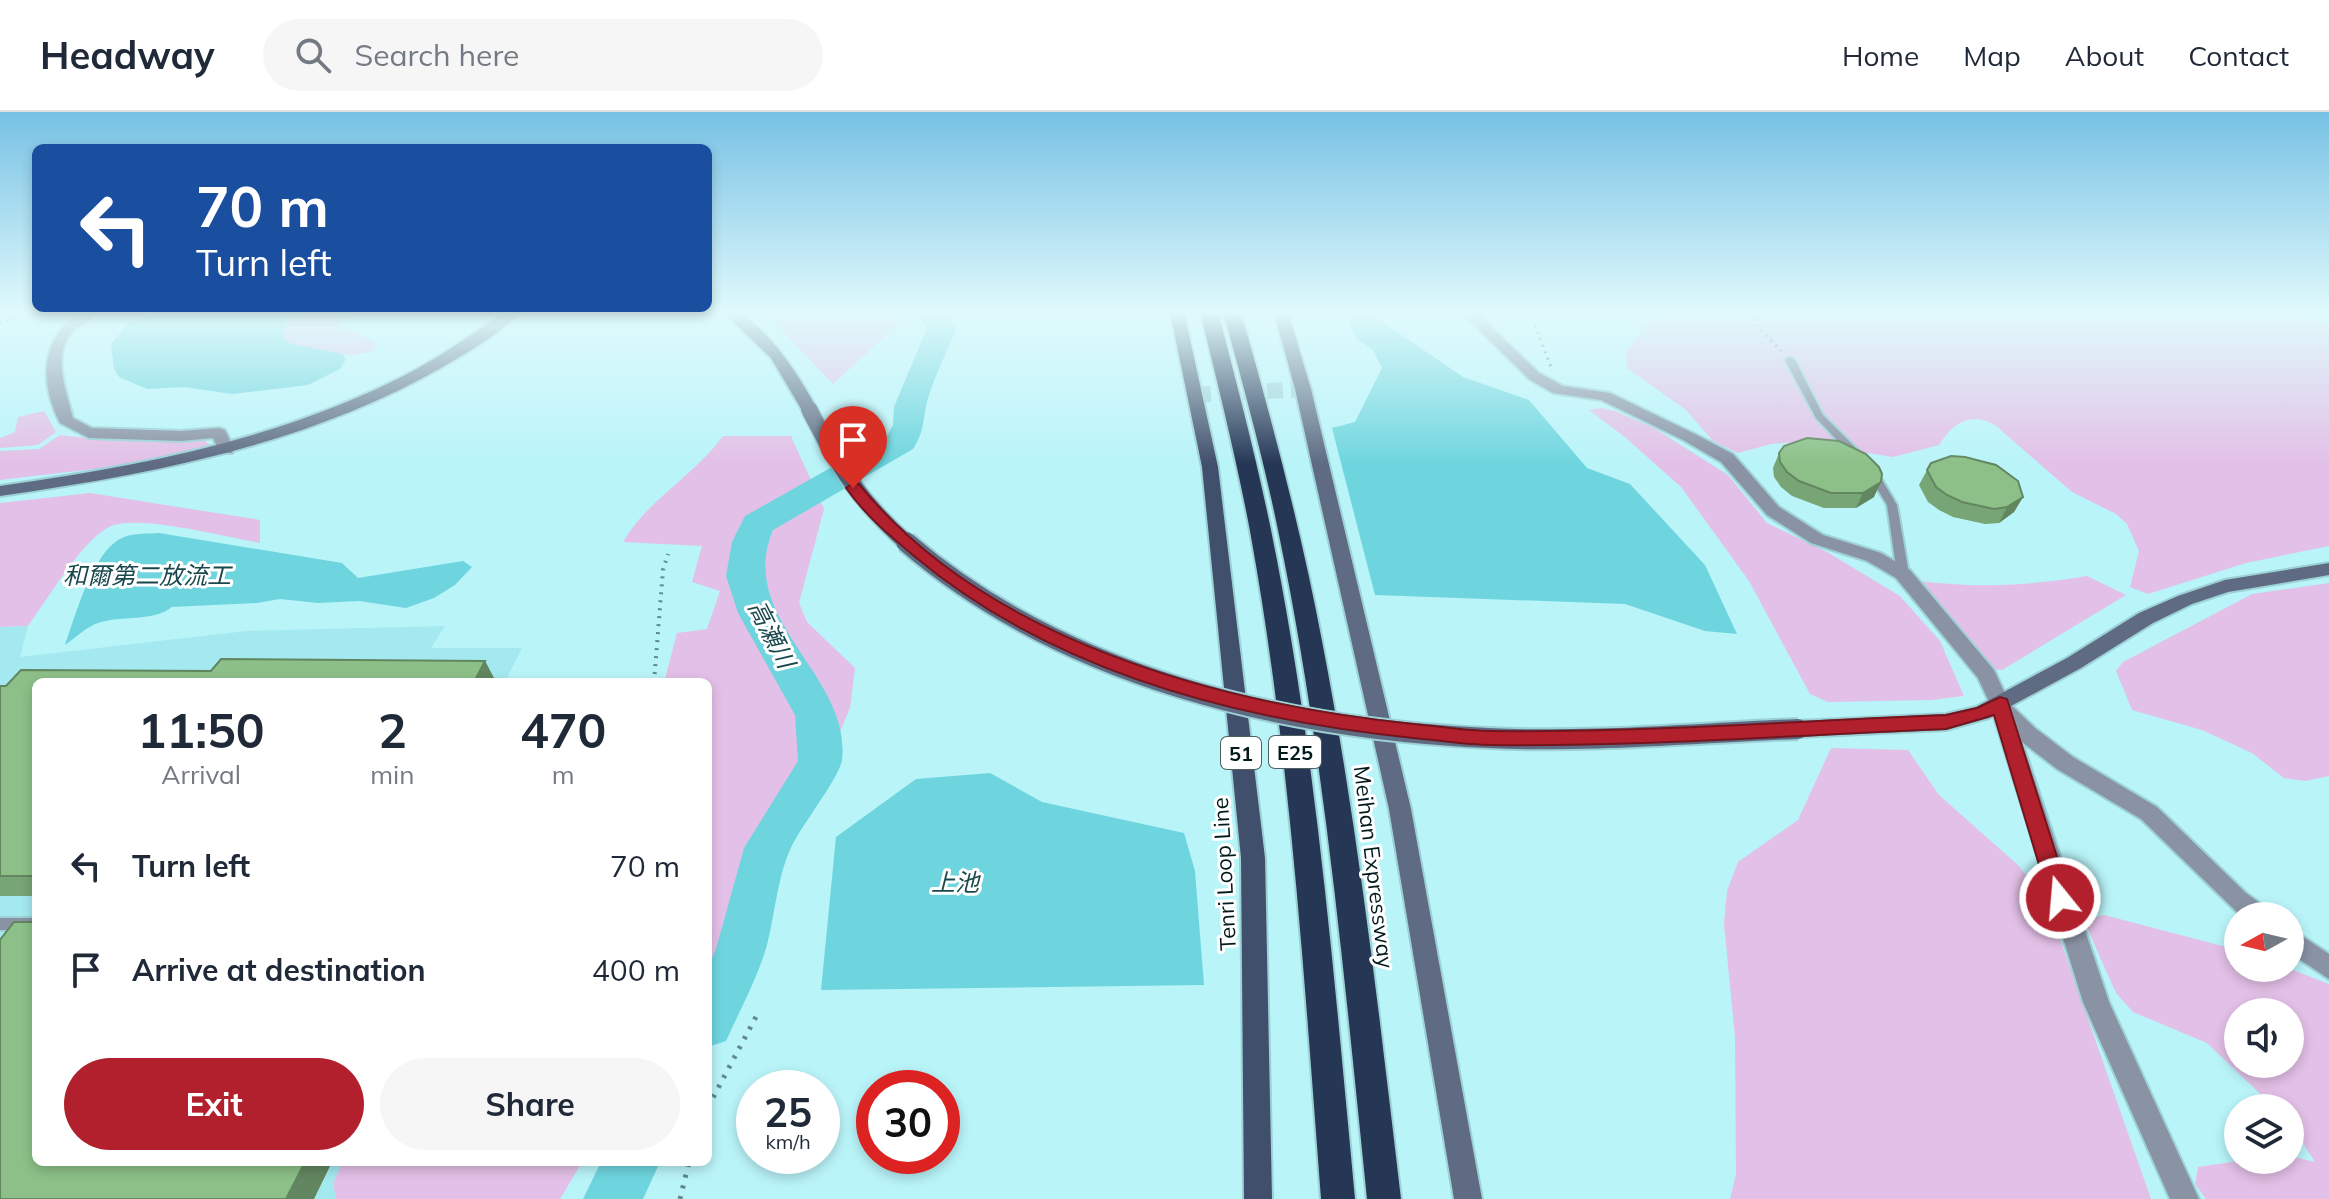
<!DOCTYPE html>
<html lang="en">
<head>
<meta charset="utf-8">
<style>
  :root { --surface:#fff; --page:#f6f6f7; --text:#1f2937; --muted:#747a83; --line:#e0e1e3; --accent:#b2202d }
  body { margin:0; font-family:Mulish,"Noto Sans JP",sans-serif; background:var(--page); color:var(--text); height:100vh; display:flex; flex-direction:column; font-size:30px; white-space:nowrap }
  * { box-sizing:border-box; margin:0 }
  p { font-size:26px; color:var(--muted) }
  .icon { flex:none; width:44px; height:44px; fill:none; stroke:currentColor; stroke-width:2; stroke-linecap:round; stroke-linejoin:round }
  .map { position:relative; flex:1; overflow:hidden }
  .sheet { position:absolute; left:32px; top:566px; width:680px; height:488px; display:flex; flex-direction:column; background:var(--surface); border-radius:12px; box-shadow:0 4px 12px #0003 }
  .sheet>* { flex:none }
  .banner { position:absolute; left:32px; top:32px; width:680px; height:168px; border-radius:12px; box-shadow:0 4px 12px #0003; background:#1a4fa0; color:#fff; overflow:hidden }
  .needle { width:52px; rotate:262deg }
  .fabs { position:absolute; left:2224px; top:790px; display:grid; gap:16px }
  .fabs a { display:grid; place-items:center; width:80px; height:80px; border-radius:50%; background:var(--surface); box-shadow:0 4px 12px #0003; font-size:40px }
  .speed { position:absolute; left:736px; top:958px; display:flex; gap:16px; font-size:40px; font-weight:700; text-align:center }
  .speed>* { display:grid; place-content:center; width:104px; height:104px; border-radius:50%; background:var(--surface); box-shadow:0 4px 12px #0003; line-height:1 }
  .speed small { font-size:20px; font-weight:400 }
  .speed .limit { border:12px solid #d22; background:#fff; color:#111 }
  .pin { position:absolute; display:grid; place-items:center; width:68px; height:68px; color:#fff; margin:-82px -34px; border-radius:50% 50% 50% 0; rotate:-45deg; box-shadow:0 0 8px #0007 }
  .pin .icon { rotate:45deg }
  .me { position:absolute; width:88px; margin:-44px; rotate:343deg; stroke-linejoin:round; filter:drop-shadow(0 0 6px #0008) }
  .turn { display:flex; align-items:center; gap:28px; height:168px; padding:0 32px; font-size:36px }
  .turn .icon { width:104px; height:104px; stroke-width:2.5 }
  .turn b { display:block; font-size:56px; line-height:68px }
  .eta { display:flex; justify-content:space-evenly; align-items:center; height:136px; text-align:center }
  .eta b { font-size:48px; font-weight:700; line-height:56px }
  .cta { display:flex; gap:16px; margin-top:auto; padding:16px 32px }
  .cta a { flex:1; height:92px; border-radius:48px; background:var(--accent); color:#fff; font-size:32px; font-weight:700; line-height:92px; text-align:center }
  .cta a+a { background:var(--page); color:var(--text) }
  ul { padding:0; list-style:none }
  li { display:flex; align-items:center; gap:24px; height:104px; padding:0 32px }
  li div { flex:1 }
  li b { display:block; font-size:30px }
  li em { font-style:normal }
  header { display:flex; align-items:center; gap:48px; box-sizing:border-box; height:112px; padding:0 40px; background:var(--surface); border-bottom:2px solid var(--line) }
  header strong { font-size:38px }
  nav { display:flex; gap:44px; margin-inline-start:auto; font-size:28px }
  .search { width:560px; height:72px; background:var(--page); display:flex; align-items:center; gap:20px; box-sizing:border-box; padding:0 28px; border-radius:44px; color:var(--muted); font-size:30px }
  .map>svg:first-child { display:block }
</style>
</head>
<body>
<header>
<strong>Headway</strong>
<div class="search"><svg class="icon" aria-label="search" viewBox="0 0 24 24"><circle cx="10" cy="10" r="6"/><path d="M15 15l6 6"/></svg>Search here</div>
<nav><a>Home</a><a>Map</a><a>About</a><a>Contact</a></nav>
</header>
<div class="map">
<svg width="2329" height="1087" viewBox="0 0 2329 1087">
  <rect width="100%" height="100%" fill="#b9f4f9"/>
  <path fill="#a4e9ef" d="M28,514L20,545L246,519L445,514L431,536H522L505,570H36V1050H343L333,1071L336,1087H0V515Z"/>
  <path fill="#e3c0e7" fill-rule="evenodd" d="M297,200H369L347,202L340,214L376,231L374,238C348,249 316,238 289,231L283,226C284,213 287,208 297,200Z
    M764,200H911L833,272Z
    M1664,200H2294L2329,212V434L2246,451L2148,482L2130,475L2139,439L2127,412L2116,402L2072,380L1995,313C1969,299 1953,311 1939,333L1893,345L1799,330L1771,332L1738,341L1713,329L1686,298L1627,256L1626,240L1646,213Z
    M1601,296L1615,299L1654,316L1728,363L1767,411L1827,440L1900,484L1940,529L1964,584L1932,588L1828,590L1810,582L1749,469L1681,375L1626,326L1589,298Z
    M44,299L56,320L38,333L0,336V326L15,320L18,305Z
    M60,323L113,329H205L214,336L137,352L0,368V339L39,337Z
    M723,324H791L824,397L799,491L807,510L855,556L850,596L830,643L773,724L730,842L708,870V570H666L665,567L677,521L707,517L720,479L692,470L702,434L623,430C648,387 694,364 723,324Z
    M90,381L260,408V431C226,425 145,404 114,413C85,422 47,489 28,514L0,515V391Z
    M2087,464L2126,483L2002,558L1988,557L1917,469C1977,476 2027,474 2087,464Z
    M2329,471V664L2305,669L2284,666L2252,641L2202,618L2132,598L2116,559L2123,550L2252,482Z
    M1831,636L1908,638L1939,683L2018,753L2046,787L2151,1087H1730L1736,1062L1735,925L1724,812L1727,779L1738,750L1798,708Z
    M2104,803L2238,838V856H2288L2329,872V1087H2206L2195,1072L2198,1055L2246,1048H2290V1044L2315,1050L2290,1011V996H2275L2207,931L2133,900L2116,881L2084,809ZM2238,900H2290V952H2238Z
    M343,1050H582L560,1087H336L333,1071Z"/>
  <path fill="#6ed5de" d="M153,200H297L286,209L283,226L289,231L342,242L346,247L340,257L308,273L232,282L184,275L147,277L119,265L114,257L111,232L128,212Z
    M1346,200H1368L1463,265L1529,288L1587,356L1630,372L1705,453L1737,522L1705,519L1625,492L1375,483L1332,316L1355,310L1382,256L1373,238L1356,226Z
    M159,421L342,451L358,466L463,449L472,455L455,473L434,486L406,496L359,489L318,491L280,487L257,491L172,495C154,510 121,503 98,511C86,515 75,526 65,533C76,503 94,433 127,424C137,421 149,422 159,421Z
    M990,661L1042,690L1184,721L1195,759L1204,873L821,878L836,725L916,667Z"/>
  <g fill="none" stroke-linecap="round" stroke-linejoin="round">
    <path fill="#6ed5de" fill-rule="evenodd" d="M914,200H944L957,215C947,241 932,268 926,294C923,311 923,322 913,337L773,418C735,508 852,563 842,648C839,667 799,716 790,738C777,767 775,803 767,833C758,865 740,898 726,929L708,935V855L716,837L744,736L798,649L795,603L738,501L726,464L732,430L745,404L887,324L893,313L894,295L927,216Z
      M601,1050H660L643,1087H583Z"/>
    <path stroke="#9ed3d8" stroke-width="16" stroke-dasharray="16 8" stroke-linecap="butt" d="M1195,283L1303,277"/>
    <defs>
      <path id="lane" d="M1790,245L1795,248L1823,303L1861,341V345H1853L1816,306L1785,248Z
        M1872,357L1876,358L1897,393L1909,462L1907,465L1903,466L1897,462L1887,393L1867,360Z
        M0,806H36V818H0Z"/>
      <path id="street" d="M82,200H99C90,209 77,214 69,224C53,247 67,281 73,306L92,316L181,319L219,316L225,318L234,337L232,341H220L213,326L181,329L89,326L60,311C39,270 40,225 82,200Z
        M1461,200H1476L1539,261L1563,274L1610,281L1695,322L1733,342L1779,395L1823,423L1881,441L1910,458L1994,558L2010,592L2035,616L2073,645L2157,695L2246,781L2268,797L2271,804H2241L2141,707L2057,657L2022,630L2109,890L2199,1087H2170L2083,890L1990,592L1978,566L1896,466L1867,449L1811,431L1767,403L1721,350L1683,328L1601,288L1553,281L1529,267Z
        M2290,816L2329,842V867L2290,841Z"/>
      <path id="secondary" d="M504,200H520C500,222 467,241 441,256C305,333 153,362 0,384V374C134,355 266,330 389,271C430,252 467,226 504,200Z
        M723,200H739C774,225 797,260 817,297L815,300H803L771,246Z
        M1274,200H1288L1311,277L1411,697L1482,1087H1454L1389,697L1295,277Z
        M2329,451V463L2228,480L2192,492L2153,511L2081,556L1989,606L1946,618L1798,625L1791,623L1787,617L1791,611L1798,609L1946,602L1976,595L2067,546L2139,501L2178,484L2225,468Z"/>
      <path id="primary" d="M1170,200H1184L1218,355L1265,746L1272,1087H1244L1241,746L1202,355Z"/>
      <path id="highway" d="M1200,200H1218C1237,272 1256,345 1271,418C1316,639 1334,864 1355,1087H1321C1304,864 1290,639 1250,419C1236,345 1218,273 1200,200Z
        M1223,200H1241C1272,309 1301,418 1322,529C1358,714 1379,901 1401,1087H1367C1344,863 1324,639 1278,418C1263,345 1243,272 1223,200Z"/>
    </defs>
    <use href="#lane" stroke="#9cd1d6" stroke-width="4"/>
    <use href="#street" stroke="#9cd1d6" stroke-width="4"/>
    <use href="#secondary" stroke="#9cd1d6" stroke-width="4"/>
    <use href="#primary" stroke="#9cd1d6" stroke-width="4"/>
    <use href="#highway" stroke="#9cd1d6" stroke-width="4"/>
    <path stroke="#618a8e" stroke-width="3" stroke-dasharray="2 5" stroke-linecap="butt" d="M1530,200L1551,255
      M1750,200L1759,216L1781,239
      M0,211L41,200"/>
    <path stroke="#618a8e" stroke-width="4" stroke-dasharray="2 6" stroke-linecap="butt" d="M654,570L663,458L668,442"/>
    <path stroke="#618a8e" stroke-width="5" stroke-dasharray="3 8" stroke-linecap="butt" d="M708,995L758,901
      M680,1087L689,1050"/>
    <use href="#lane" fill="#8a93a4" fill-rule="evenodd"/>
    <use href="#street" fill="#8a93a4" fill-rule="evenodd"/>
    <use href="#secondary" fill="#5e6b83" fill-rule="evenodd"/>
    <use href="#primary" fill="#404f6b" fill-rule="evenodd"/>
    <use href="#highway" fill="#263756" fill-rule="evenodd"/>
    <defs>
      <path id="secondary-bridge-far1" d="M809,297C838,354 859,389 908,432"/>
      <path id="secondary-bridge" d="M906,430C1064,566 1285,617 1488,626C1591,631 1695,621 1798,617"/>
    </defs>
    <use href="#secondary-bridge-far1" stroke="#9cd1d6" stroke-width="19" stroke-linecap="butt"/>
    <use href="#secondary-bridge" stroke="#9cd1d6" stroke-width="24" stroke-linecap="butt"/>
    <use href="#secondary-bridge-far1" stroke="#5e6b83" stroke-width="16"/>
    <use href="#secondary-bridge" stroke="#5e6b83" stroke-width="20"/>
  </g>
  <path fill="#78a575" d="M1779,341L1874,385L1856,396H1824L1792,384L1781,375L1774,365L1773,356Z
    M1931,351L2023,385L2014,400L1999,411L1985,412L1953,405L1939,398L1928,390L1919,373Z
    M221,547L485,549L496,570H36V784H0V574H6L21,558L211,559Z"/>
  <path fill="#62865f" d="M1881,370L1874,385L1856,396L1863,381Z
    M2023,385L2014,400L1999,411L2007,395Z
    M485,549L496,570H474Z
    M305,1050H332L314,1087H286Z"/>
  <path fill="#8cc088" stroke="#62865f" stroke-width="2" d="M1807,326L1839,329L1866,342L1879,355L1882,362L1881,370L1863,381H1831L1799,369L1787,360L1780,350L1779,341L1784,334Z
    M1951,344L1965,345L1996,353L2018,369L2023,385L2007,395L1994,397L1962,390L1947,383L1936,375L1927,358L1931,351Z
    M221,547L485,549L474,570H36V764H0V574H6L21,558L211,559Z
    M14,810H36V1050H305L286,1087H0V828Z"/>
  <linearGradient id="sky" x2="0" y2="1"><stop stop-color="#77c1e4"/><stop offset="0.57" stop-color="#e0fafc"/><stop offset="1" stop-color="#e0fafc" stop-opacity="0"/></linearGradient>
  <rect width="2329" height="352" fill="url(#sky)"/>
  <path fill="#b2202d" stroke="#74151d" stroke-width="2" d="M853,371L859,372C986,529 1220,592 1413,612C1439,614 1465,619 1491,619C1642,621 1795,609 1946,603L1977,596L2000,585L2007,587L2070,786L2067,793L2060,795L2052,793L2049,786L1994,603L1946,617C1795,623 1642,635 1491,633C1465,633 1439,628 1413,626C1238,608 1051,559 914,444C888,422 865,403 846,376Z"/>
  <g text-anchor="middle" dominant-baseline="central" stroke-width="6" stroke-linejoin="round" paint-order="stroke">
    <g fill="#fff" stroke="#4f5f60" stroke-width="2">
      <rect x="1269" y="624" width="52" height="32" rx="6"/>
      <rect x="1221" y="625" width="40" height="32" rx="6"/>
    </g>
    <g font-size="20" font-weight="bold" fill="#031a1c">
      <text x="1295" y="640">E25</text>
      <text x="1241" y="641">51</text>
    </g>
    <g font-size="22" fill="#031a1c" stroke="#fff">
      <text transform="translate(1374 755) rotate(83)">Meihan Expressway</text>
      <text transform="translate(1224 762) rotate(-93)">Tenri Loop Line</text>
    </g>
    <g font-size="24" font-style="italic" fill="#19484c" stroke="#fff">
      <text x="147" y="463">和爾第二放流工</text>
      <text transform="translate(772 522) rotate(63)">高瀬川</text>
      <text x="955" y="770">上池</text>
    </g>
  </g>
</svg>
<div class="fabs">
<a><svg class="needle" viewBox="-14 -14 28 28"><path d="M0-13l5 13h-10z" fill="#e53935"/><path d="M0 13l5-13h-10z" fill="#747a83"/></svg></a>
<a><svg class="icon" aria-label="sound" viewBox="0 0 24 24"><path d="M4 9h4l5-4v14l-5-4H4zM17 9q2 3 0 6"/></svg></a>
<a><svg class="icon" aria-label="layers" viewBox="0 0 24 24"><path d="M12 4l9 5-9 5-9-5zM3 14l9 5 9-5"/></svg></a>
</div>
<div class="speed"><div>25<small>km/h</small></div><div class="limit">30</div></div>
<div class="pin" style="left:853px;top:376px;background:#d93025"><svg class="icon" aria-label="arrive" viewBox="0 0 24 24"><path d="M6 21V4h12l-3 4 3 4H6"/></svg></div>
<svg class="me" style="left:2060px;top:786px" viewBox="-20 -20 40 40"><circle r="17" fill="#b2202d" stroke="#fff" stroke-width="3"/><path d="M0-11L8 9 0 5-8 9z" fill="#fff"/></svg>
<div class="banner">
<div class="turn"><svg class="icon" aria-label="left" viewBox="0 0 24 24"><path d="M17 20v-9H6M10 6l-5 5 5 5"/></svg><div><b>70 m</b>Turn left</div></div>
</div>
<section class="sheet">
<div class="eta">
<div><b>11:50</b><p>Arrival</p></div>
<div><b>2</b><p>min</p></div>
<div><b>470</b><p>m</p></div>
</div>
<ul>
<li><svg class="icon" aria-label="left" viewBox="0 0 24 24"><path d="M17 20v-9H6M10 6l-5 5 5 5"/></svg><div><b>Turn left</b></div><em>70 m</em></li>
<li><svg class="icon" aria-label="arrive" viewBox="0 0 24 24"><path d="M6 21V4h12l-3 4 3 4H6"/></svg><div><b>Arrive at destination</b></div><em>400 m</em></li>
</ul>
<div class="cta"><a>Exit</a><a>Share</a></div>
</section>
</div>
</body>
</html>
